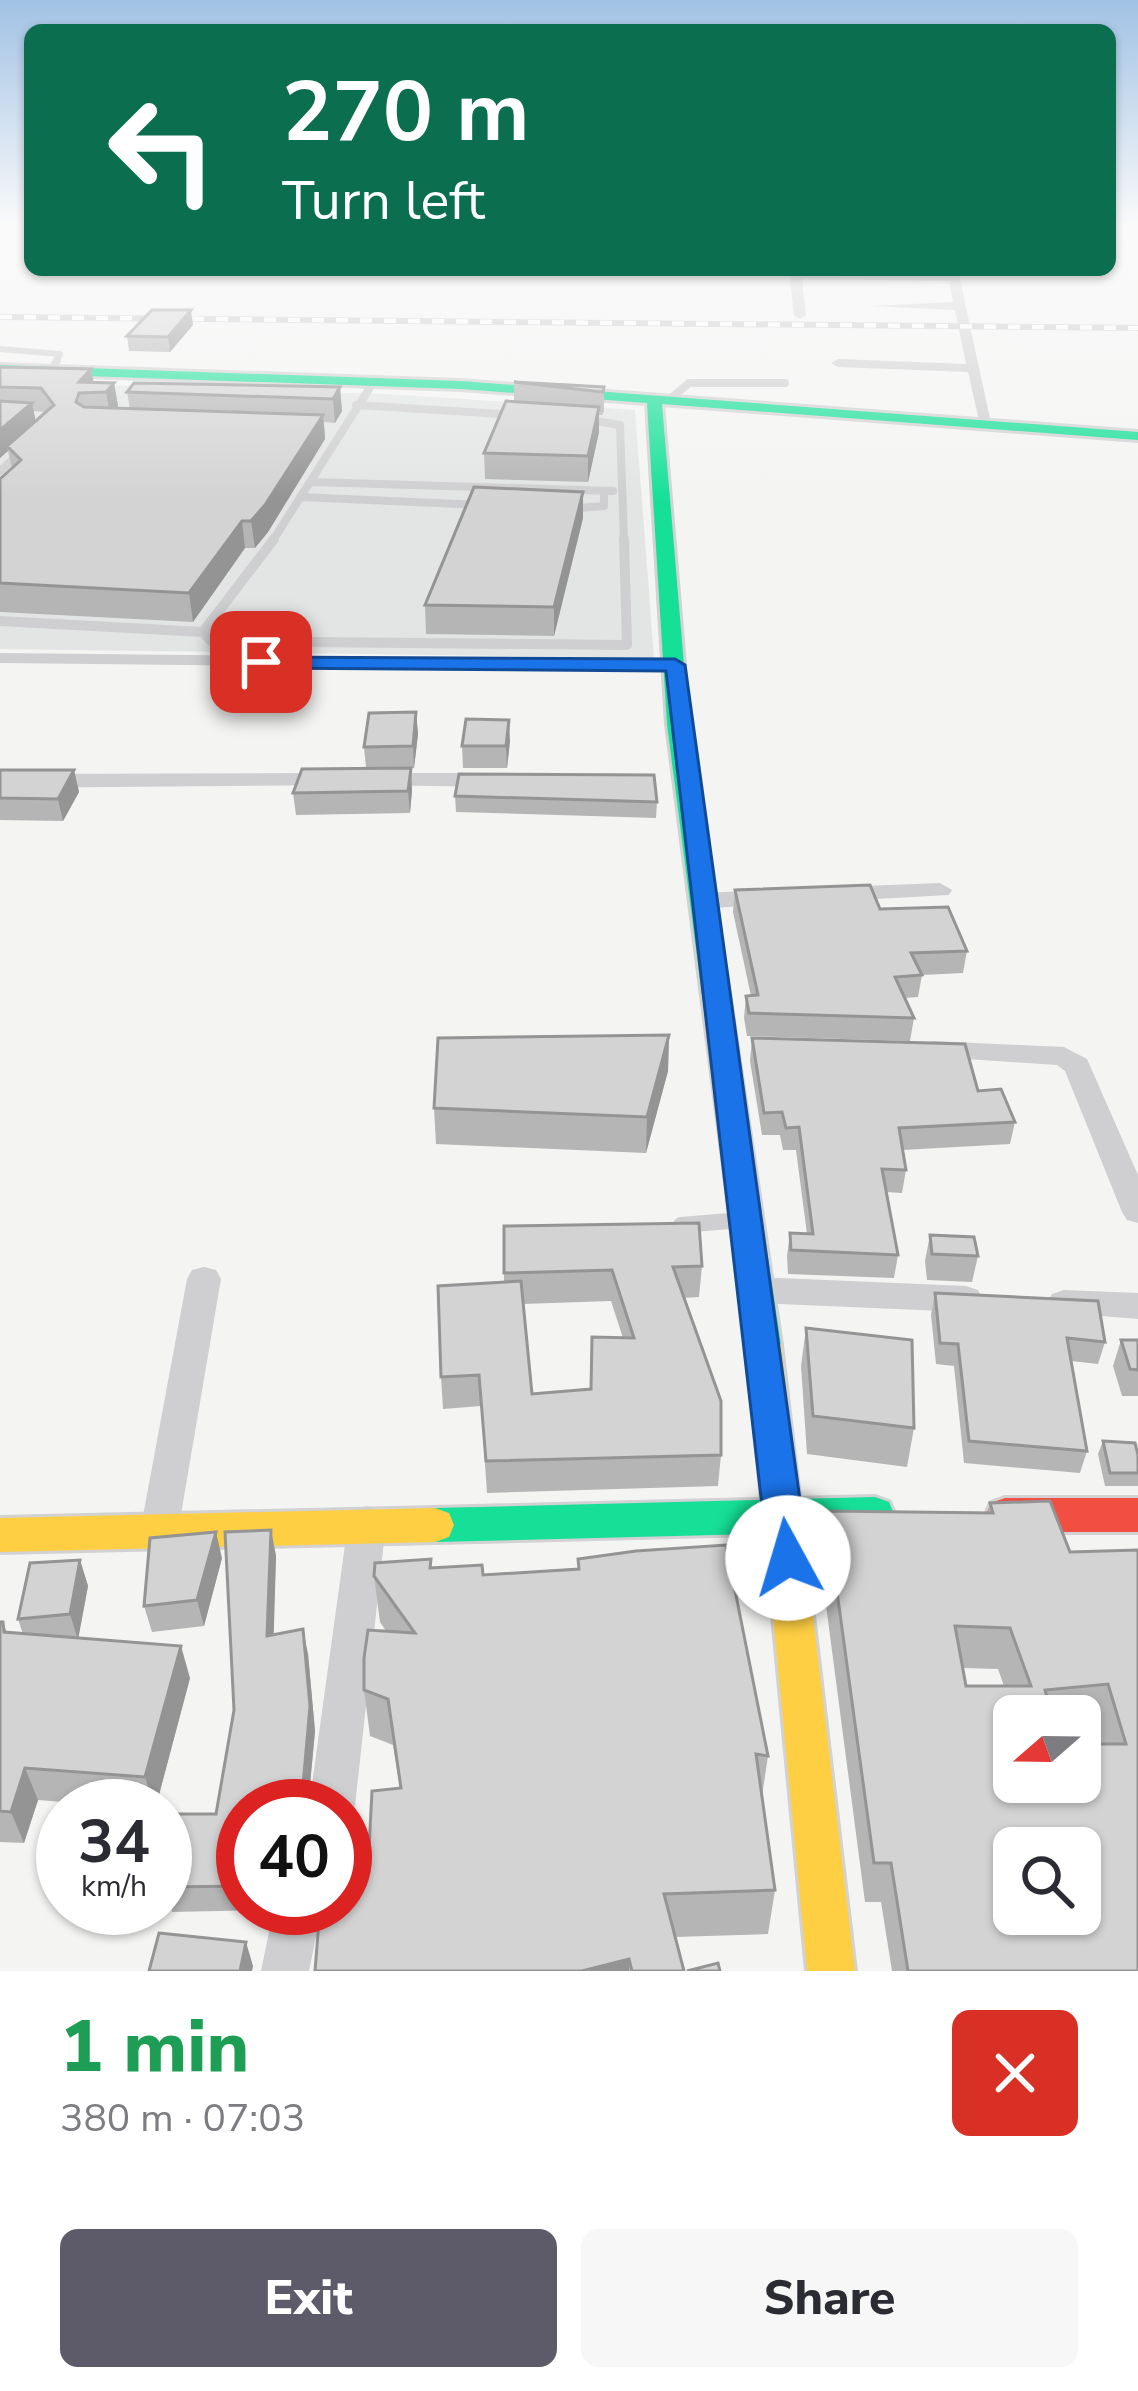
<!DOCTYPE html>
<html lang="en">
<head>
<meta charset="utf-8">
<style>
  :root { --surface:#fff; --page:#f7f7f7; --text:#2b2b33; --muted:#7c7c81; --accent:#5d5b69 }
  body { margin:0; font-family:"Nunito Sans",sans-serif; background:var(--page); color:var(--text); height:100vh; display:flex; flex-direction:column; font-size:45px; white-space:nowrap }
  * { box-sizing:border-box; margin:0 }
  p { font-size:39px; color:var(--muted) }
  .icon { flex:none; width:66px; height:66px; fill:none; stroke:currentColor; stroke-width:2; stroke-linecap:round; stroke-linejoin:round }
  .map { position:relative; height:1971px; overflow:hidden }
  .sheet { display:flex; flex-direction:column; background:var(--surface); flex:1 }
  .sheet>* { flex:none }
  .banner { position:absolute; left:24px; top:24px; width:1092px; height:252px; border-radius:18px; box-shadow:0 3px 9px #0004; background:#0b6e4f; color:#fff; overflow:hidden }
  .needle { width:78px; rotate:250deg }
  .buttons { position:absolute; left:993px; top:1695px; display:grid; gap:24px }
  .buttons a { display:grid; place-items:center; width:108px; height:108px; border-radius:18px; background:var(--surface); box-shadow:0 3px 9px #0004; font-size:60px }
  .speed { position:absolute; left:36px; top:1779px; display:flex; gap:24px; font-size:60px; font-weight:700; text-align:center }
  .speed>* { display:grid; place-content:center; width:156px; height:156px; border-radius:50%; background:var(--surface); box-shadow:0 3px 9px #0004; line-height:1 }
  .speed small { font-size:30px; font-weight:400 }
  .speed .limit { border:18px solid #d22; background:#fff; color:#111 }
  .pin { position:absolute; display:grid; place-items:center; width:102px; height:102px; color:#fff; margin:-51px; border-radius:24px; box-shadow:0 6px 18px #0006 }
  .me { position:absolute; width:132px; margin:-66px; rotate:354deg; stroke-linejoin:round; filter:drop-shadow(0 0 9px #0008) }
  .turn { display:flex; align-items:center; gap:42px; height:252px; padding:0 60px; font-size:54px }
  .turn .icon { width:156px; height:156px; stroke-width:2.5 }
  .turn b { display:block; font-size:84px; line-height:102px }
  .round { display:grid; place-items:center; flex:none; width:126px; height:126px; border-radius:18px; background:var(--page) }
  .head { display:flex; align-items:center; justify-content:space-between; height:204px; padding:0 60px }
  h1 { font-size:72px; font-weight:800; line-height:90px; color:#1e9e55 }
  .button { display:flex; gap:24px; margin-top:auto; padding:24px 60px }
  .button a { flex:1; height:138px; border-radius:18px; background:var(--accent); color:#fff; font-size:48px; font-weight:800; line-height:138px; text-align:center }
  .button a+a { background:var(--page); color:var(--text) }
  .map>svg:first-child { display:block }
</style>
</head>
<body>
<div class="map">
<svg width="1138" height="1971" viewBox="0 0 1138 1971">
  <rect width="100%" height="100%" fill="#f4f5f3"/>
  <path fill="#e3e5e5" d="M0,382L386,394L635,410L654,658L0,649Z"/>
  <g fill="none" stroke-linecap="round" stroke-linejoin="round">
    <defs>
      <path id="fast" d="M0,365L461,381L1138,432V440L662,404L689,724L781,1345L776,1355L764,1359L752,1355L747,1345L667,724L647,403L461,389L0,373Z
        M875,1497L889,1502L894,1514L889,1526L875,1531L435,1542L421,1537L416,1525L421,1513L435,1508Z"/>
      <path id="slow" d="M764,1331L776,1335L781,1345L855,1971H807L747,1345L752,1335Z
        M435,1508L449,1513L454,1525L449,1537L435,1542L0,1552V1518Z"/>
      <path id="jam" d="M1005,1498H1138V1532H1005L991,1527L986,1515L991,1503Z"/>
    </defs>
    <use href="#fast" stroke="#d2d1d3" stroke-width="6"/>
    <use href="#slow" stroke="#d2d1d3" stroke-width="6"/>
    <use href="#jam" stroke="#d2d1d3" stroke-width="6"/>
    <path stroke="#cfced0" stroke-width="6" d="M0,349L60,354L56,363"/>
    <path stroke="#cfced0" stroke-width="8" d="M52,370L57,360
      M669,400L689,383H785
      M356,405L519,415
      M583,419L620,425L624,542
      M0,471L21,452
      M312,482L613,491
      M300,497L482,505
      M565,509L604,506V491
      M272,542L374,381"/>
    <path stroke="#cfced0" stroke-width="10" d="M274,539L203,632L211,641L627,645L624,539
      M0,621L203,632
      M0,658L673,665"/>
    <path stroke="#cfced0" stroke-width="16" d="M681,1225L742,1220"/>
    <path fill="#cfced0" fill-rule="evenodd" d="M789,270L947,274L946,270H958L992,428L980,425L968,372L838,367L831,363L838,359L966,364L955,310L871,306L953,302L949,281L802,279L806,315L800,319L794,315Z
      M332,773L343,780L340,785L0,788V774Z
      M376,773H494L505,780L494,787L368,785L365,780Z
      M940,883L952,890L949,895L839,901L827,894L839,887Z
      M771,890L780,893L784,898L780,903L703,909L690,901L703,893Z
      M933,1041L1064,1047L1087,1059L1138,1175V1223L1127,1220L1122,1212L1065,1071L1057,1065L923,1056L919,1050L923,1044Z
      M204,1267L216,1270L221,1279L178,1532L173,1544L159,1549L145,1544L140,1532L187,1279L192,1270Z
      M758,1277L966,1286L978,1290L983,1299L978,1308L966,1312L758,1303L746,1299L741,1290L746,1281Z
      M1064,1290L1138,1293V1319L1052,1312L1047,1303L1052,1294Z
      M367,1506L381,1511L386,1523L355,1806L345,1823V1806H309L348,1523L353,1511Z
      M274,1908H322L309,1971H261Z"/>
    <use href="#fast" fill="#16e098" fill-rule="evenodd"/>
    <use href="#slow" fill="#ffcf43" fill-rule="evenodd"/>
    <use href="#jam" fill="#f24e42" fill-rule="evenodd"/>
    <defs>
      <path id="rail" d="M0,317L1138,328"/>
    </defs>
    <use href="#rail" stroke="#c5c5c7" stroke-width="6"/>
    <use href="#rail" stroke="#fff" stroke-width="4.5" stroke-dasharray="12" stroke-linecap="butt"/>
  </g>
  <path fill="#b5b5b6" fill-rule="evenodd" d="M193,325L170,352L129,351L127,336Z
    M0,367L91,369L94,382L114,383L118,406L116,408L130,409L127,392L340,387L342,411L335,423L324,422L325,439L268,532L255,548H245L193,622L0,612V479L12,468L8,451L0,458ZM33,411L46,412L35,421Z
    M514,382L604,387V411L602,415H599V432L588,482L485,479L484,453L514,401Z
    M583,492V518L554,636L426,634L425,605Z
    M416,712L418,734L414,768H411L412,790L410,813L296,815L293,793L366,768L364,747Z
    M510,741L507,768H463L462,746Z
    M0,770H74L79,792L63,821L0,820Z
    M455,796L657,802L656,818L456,812Z
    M735,890L880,909L967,951L963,973L922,975L918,997L905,998L914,1018L910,1041L747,1036L744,1018L746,996H751L733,912Z
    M669,1035L668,1071L646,1153L436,1144L434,1108Z
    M752,1038L978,1091L1015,1122L1010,1144L903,1150L906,1170L902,1193L886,1192L898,1255L894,1278L788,1274L787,1256L790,1233L807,1234L796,1150H783L780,1135H762L750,1061Z
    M504,1226L702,1266L699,1297L684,1298L721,1455L718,1486L487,1493L481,1406L443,1409L441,1377L504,1282ZM611,1301L623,1338L591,1389L532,1394L523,1304Z
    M930,1235L978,1256L972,1282L927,1280L925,1261Z
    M935,1293L1105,1342L1098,1364L1071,1361L1087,1451L1080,1473L964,1463L954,1366L936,1364L931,1315Z
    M806,1328L914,1428L907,1467L807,1454L801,1366Z
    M1121,1340H1138V1396H1122L1113,1366Z
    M1103,1441L1138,1455V1486H1105L1098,1454Z
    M990,1503L1070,1552L1138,1550V1971H892L881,1902H865L819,1552L826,1511L988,1512ZM963,1668L998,1669L1004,1686H966ZM1014,1716H1080V1726L1093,1725L1099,1744L1014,1782Z
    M271,1530L276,1556L273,1634L308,1654L315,1731L308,1806H243V1908H264V1910L172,1912L165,1884L216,1814Z
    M222,1558L204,1626L152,1632L144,1606Z
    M578,1559L768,1756L762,1796L775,1890L768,1934L675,1937L684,1971H315L369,1849L400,1788L393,1745L370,1736L364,1690L386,1631L380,1622L374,1576L432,1568L483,1575L578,1569Z
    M80,1560L88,1586L78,1638L190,1678L156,1806H115L38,1800L24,1843L0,1842V1622H3L7,1633L23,1634L18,1619Z"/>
  <path fill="#949494" d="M191,310L193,325L170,352L168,337Z
    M91,369L95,392L79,382Z
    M114,383L118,406L110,415L106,392Z
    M340,387L342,411L335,423L333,399Z
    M32,403L37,427L7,446L8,451L0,458V430Z
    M599,407V432L588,482V456Z
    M323,415L325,439L268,532L255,548L251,521Z
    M583,492V518L554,636V607Z
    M242,521L245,548L193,622L189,593Z
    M416,712L418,734L414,768L413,746Z
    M509,720L510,741L507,768L506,746Z
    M411,768L412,790L410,813L408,791Z
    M74,770L79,792L63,821L58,799Z
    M669,1035L668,1071L646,1153L647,1117Z
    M271,1530L276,1556L273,1661L267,1636Z
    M216,1532L222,1558L204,1626L197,1600Z
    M80,1560L88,1586L78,1640L70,1614Z
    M303,1629L308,1654L315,1731L308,1806H304L302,1797Z
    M181,1646L190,1678L156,1806H154L145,1777Z
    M25,1768L38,1800L24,1843L11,1812Z
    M246,1942L253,1966L252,1971H240Z
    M629,1959V1971H582Z"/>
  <path fill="#d3d3d4" stroke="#949494" stroke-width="3" fill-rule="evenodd" d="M152,310H191L168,337L127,336Z
    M0,367L91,369L79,382L114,383L106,392L79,393L76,402L84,407L323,415L265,505L251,521H242L189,593L0,583V479L21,460L7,446L54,405L41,388L0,387Z
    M514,382L604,387L603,392Z
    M134,383L340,387L333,399L127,392Z
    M0,401L32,403L0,430Z
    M506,401L599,407L588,456L484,453Z
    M474,487L583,492L554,607L425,605Z
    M416,712L413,746L364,747L369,713Z
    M466,719L509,720L506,746H462Z
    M411,768L408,791L293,793L302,769Z
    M0,770H74L58,799L0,798Z
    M459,774L654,775L657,802L455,796Z
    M870,885L880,909L948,907L967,951L911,953L922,975L895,977L914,1018L749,1013L746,996L758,995L735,890Z
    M669,1035L647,1117L434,1108L438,1038Z
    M752,1038L965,1044L978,1091L1001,1089L1015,1122L899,1128L906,1170L882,1169L898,1255L791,1250L790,1233L813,1234L799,1127L786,1128L782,1112L764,1113Z
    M699,1223L702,1266L673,1267L721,1401V1455L486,1461L479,1375L441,1377L438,1286L521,1281L532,1394L591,1389L592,1337L634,1338L612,1270L504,1273V1226Z
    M930,1235L974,1237L978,1256L932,1254Z
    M935,1293L1098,1301L1105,1342L1067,1338L1087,1451L969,1441L958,1344L940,1343Z
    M806,1328L912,1340L914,1428L813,1416Z
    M1121,1340H1138V1370L1130,1369Z
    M1103,1441L1135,1443L1138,1455V1473H1110Z
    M1050,1501L1070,1552L1138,1550V1971H908L891,1863H874L826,1511L993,1513L990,1503ZM955,1626L1010,1628L1031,1686H966ZM1108,1684L1126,1744H1080V1782H1014V1716H1052L1045,1690ZM1014,1848H1080V1914H1014Z
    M271,1530L267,1636L303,1629L310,1706L302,1797L270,1796L268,1806H243V1886L165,1887L177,1814H216L234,1710L225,1532Z
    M216,1532L197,1600L144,1606L150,1538Z
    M726,1545L768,1756L756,1754L775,1890L664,1894L684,1971H632L629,1959L582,1971H315L320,1908H345V1850L369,1849L372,1791L401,1788L388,1699L364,1690V1658L368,1630L415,1633L374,1576L375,1563L431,1559L430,1568L482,1565L483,1575L579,1569L578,1559L636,1551Z
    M80,1560L70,1614L18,1619L30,1563Z
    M0,1622H3L4,1632L181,1646L145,1777L25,1768L11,1812L0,1811Z
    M159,1933L246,1942L240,1971H149Z
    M718,1963L720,1971H687Z"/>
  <linearGradient id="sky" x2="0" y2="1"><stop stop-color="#a1c2e4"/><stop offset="0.45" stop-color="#fafafa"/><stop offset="1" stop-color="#fafafa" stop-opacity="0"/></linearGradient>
  <rect width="1138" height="499" fill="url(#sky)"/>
  <path fill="#1a73e8" stroke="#114b97" stroke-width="3" d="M254,657L675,659L685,665L808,1558L803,1570L788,1576L774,1570L768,1558L666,671L261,668L251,662Z"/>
</svg>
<div class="buttons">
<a><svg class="needle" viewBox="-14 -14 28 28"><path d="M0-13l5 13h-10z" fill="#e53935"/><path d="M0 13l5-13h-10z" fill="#7c7c81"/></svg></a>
<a><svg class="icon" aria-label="search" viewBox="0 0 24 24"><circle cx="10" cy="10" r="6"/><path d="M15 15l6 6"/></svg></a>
</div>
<div class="speed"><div>34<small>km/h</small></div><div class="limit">40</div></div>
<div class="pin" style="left:261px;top:662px;background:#d93025"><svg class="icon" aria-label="arrive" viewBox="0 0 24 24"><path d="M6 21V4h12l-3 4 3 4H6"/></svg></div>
<svg class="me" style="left:788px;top:1558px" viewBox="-20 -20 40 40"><circle r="19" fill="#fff"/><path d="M0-13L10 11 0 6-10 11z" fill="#1a73e8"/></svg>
<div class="banner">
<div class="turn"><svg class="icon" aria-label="left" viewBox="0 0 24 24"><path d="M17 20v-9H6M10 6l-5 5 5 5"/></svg><div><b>270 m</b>Turn left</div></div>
</div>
</div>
<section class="sheet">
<div class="head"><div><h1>1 min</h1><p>380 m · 07:03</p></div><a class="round" style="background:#d93025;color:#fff"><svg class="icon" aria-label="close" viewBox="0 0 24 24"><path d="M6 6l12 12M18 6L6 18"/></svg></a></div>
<div class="button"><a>Exit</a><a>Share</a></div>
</section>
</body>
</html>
